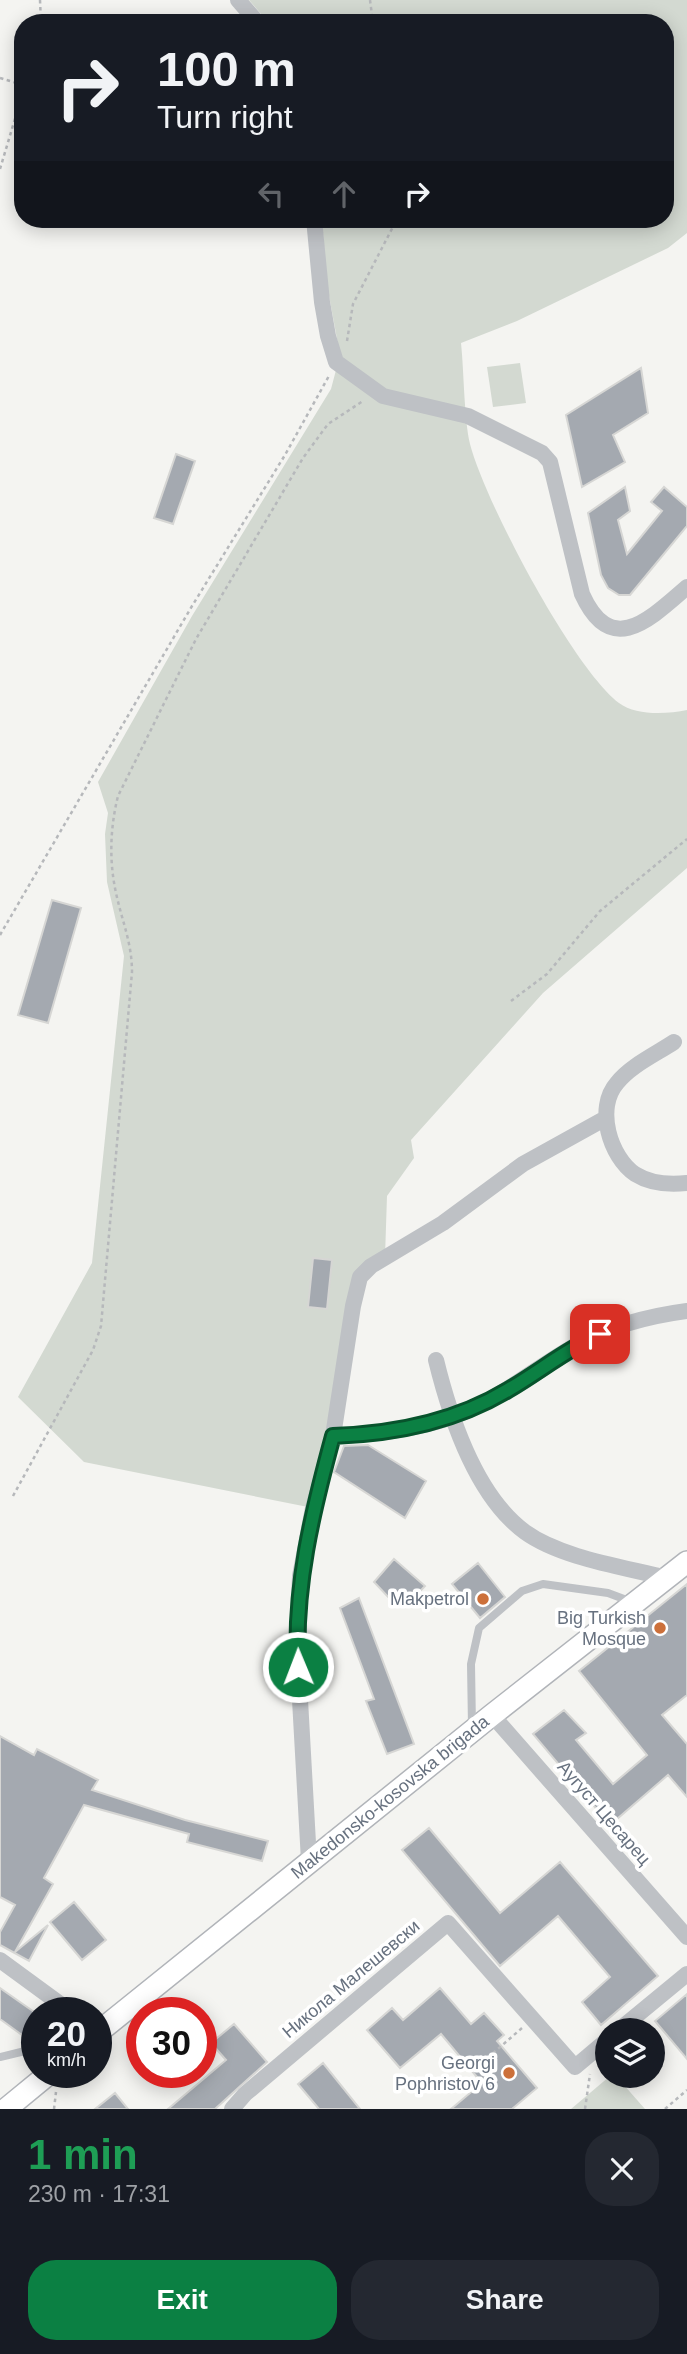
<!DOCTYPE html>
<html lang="en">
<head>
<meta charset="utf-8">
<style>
  :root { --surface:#171b24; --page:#242831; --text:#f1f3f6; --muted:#9ea1a6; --accent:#0b8043 }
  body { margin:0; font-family:Helvetica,sans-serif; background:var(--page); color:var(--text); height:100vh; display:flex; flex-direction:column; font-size:26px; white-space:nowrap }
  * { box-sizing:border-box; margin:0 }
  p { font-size:23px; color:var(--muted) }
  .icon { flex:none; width:38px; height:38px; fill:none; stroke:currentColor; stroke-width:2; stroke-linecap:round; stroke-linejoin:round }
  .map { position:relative; height:2109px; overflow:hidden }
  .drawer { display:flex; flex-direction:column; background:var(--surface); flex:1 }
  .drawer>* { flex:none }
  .guide { position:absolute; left:14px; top:14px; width:660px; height:214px; border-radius:28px; box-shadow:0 4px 18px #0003; background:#171b24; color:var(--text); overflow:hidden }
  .fabs { position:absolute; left:595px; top:2018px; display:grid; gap:14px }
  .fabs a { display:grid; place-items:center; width:70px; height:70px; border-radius:50%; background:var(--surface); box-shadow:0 4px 18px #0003; font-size:35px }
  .speed { position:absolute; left:21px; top:1997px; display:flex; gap:14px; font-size:35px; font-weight:700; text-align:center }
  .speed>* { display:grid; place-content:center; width:91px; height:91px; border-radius:50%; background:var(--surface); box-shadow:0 4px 18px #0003; line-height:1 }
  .speed small { font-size:18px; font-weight:400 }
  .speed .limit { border:10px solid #d22; background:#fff; color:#111 }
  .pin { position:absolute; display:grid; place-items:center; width:60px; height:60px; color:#fff; margin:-30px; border-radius:14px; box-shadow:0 4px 10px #0006 }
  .me { position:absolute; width:77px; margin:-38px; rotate:359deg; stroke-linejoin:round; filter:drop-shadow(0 0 5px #0008) }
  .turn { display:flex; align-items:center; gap:24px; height:147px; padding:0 28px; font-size:32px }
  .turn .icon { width:91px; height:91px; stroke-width:2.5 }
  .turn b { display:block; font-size:49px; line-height:60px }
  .lanes { display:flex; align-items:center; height:66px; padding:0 28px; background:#0003; justify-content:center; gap:35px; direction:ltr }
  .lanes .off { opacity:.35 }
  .round { display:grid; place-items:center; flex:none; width:74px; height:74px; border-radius:28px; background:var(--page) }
  .overview { display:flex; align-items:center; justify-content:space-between; height:119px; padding:0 28px }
  h1 { font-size:42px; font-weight:800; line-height:52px; color:#1e9e55 }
  .cta { display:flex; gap:14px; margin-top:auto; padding:14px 28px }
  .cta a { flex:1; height:80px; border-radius:28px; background:var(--accent); color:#fff; font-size:28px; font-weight:800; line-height:80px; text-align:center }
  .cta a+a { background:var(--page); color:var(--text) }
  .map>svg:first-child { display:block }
</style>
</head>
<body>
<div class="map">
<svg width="687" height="2109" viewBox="0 0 687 2109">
  <rect width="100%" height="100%" fill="#f4f4f1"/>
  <path fill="#d3d9d1" d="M249,0H687V233L668,248L517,321L461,343C464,371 464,419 470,444C485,502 573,668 619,703C636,716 667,714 687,710V868L543,993L411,1140L414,1158L387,1196L385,1257L365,1270L313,1508L84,1462L18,1397L92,1263L124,956L107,882L105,834L108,813L98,782L192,616L331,389L340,355L327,285L322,219H665V23H269Z
    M520,363L526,403L493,407L487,367Z
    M610,2076H616L645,2109H571Z"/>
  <path fill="#a4a9b0" stroke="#d6d6d4" stroke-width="2" d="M641,368L648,413L613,435L625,462L582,487L566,415Z
    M176,454L195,461L173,524L154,518Z
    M625,487L630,511L618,520L627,554L662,511L651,502L664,487L687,507V526L630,595H619L608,588L601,575L588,513Z
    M52,900L81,908L48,1023L18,1015Z
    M313,1258L332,1260L327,1309L308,1307Z
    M368,1445L426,1481L405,1518L334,1472L344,1446Z
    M394,1559L425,1586L406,1606L398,1598L392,1601L374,1582Z
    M478,1563L505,1597L480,1618L452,1584Z
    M687,1584V1695L662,1715L687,1744V1797L668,1775L610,1825L533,1734L564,1710L586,1733L576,1740L613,1784L647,1755L579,1671Z
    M359,1598L414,1744L387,1754L366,1701L374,1699L340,1608Z
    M0,1736L34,1755L37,1749L98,1780L92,1790L185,1820L268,1841L262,1861L187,1842L189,1834L84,1805L44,1878L53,1884L15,1952L48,1925L29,1961L0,1945V1932L15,1905L0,1897Z
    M429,1828L500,1913L560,1862L658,1976L601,2025L582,2002L610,1977L558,1916L500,1966L402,1850Z
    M74,1902L106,1940L82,1960L50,1922Z
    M0,1988L37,2014V2046L0,2019Z
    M440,1988L471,2024L484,2013L504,2035L497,2041L537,2088L512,2109H451L482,2083L441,2034L400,2068L367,2030L392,2008L403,2020Z
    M687,1994V2059L655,2021Z
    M234,2024L267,2062L215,2109H168L226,2060L211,2043Z
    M323,2063L360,2109H319L298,2084Z
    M115,2093L128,2109H95Z"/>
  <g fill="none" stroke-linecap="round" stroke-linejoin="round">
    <defs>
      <path id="secondary" d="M96,2034L492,1715L687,1562
        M6,2109L51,2072"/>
    </defs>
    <use href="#secondary" stroke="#b1b4b9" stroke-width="24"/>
    <path stroke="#b6b8bb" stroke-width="2.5" stroke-dasharray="3.5 3.5" stroke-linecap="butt" d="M40,0L41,23
      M370,0L373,23
      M0,78L23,85
      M0,169L23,92
      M347,341L353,304L397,219
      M0,935L192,606L285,455L330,374
      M511,1001L547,974L600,911L687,839
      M13,1496L93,1350L101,1326L132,972C132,943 122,921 116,893C109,861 110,828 118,796L196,639L303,458L328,424L363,401
      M490,2068L484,2061L522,2028
      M54,2109L56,2092
      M585,2109L590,2074
      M665,2109L687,2090"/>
    <path stroke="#bec1c5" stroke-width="8" d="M472,1727L471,1664L479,1628L522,1591L543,1584L608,1593L632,1602
      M0,2057L25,2051L37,2060"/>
    <path stroke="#bec1c5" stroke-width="16" d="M238,0L258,23
      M314,219L322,302L328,336L336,362L383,396L468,416L542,453L550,462L582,594C611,658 649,620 687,587
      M674,1042C656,1054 630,1066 617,1083C595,1108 610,1157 635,1174C651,1184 669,1185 687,1183
      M436,1360C450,1417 476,1496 525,1532C561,1558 624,1567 667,1578
      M333,1436C372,1435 411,1430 449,1418C498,1402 535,1367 580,1343C614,1325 649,1316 687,1311
      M492,1715L687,1937
      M309,1861L297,1646L300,1576L313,1508L333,1436L353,1306L360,1277L371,1266L443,1223L523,1164L606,1118
      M0,1960L71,2012
      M619,2030L687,1974
      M232,2109L245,2094L448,1923L575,2067L607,2040"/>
    <use href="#secondary" stroke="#fff" stroke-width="21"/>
  </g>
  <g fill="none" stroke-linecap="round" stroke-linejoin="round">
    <defs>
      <path id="route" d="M298,1667C294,1587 312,1513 333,1436C394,1434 455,1422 508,1390C539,1372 567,1349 600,1334"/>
    </defs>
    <use href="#route" stroke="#07532c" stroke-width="18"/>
    <use href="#route" stroke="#0b8043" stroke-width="12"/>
  </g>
  <g fill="#cc703a" stroke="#fff" stroke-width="2.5">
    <circle cx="483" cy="1599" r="7"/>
    <circle cx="660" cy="1628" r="7"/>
    <circle cx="509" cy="2073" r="7"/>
  </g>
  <g text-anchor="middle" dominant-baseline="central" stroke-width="7" stroke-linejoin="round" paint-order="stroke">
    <g font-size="18" fill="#67717f" stroke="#fff" text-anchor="end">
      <text x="469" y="1599">Makpetrol</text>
      <text x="646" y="1618">Big Turkish<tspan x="646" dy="21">Mosque</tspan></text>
      <text x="495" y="2063">Georgi<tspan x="495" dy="21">Pophristov 6</tspan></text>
    </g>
    <g font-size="18" fill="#67717f" stroke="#fff">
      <text transform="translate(390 1797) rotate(-39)">Makedonsko-kosovska brigada</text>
      <text transform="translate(604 1813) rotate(49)">Аугуст Цесарец</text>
      <text transform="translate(351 1979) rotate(-40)">Никола Малешевски</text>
    </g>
  </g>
</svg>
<div class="fabs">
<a><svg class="icon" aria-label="layers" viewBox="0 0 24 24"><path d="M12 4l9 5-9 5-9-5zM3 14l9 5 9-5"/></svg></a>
</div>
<div class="speed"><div>20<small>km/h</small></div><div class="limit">30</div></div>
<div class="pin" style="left:600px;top:1334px;background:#d93025"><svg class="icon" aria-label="arrive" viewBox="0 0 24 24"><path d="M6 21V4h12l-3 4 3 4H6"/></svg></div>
<svg class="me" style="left:298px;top:1667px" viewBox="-20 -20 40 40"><circle r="17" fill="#0b8043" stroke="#fff" stroke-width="3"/><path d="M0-11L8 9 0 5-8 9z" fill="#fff"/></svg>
<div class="guide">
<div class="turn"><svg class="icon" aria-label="right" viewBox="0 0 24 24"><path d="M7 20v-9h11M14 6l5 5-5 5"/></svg><div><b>100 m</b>Turn right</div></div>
<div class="lanes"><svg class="icon off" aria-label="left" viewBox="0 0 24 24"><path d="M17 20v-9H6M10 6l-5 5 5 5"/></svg><svg class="icon off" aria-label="ahead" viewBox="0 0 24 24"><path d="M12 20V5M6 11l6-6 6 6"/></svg><svg class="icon" aria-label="right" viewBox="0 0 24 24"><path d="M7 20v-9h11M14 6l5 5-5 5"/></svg></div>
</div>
</div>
<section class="drawer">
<div class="overview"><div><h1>1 min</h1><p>230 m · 17:31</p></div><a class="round"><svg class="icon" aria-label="close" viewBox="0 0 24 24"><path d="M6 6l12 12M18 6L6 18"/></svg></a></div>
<div class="cta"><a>Exit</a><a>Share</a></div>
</section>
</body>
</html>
